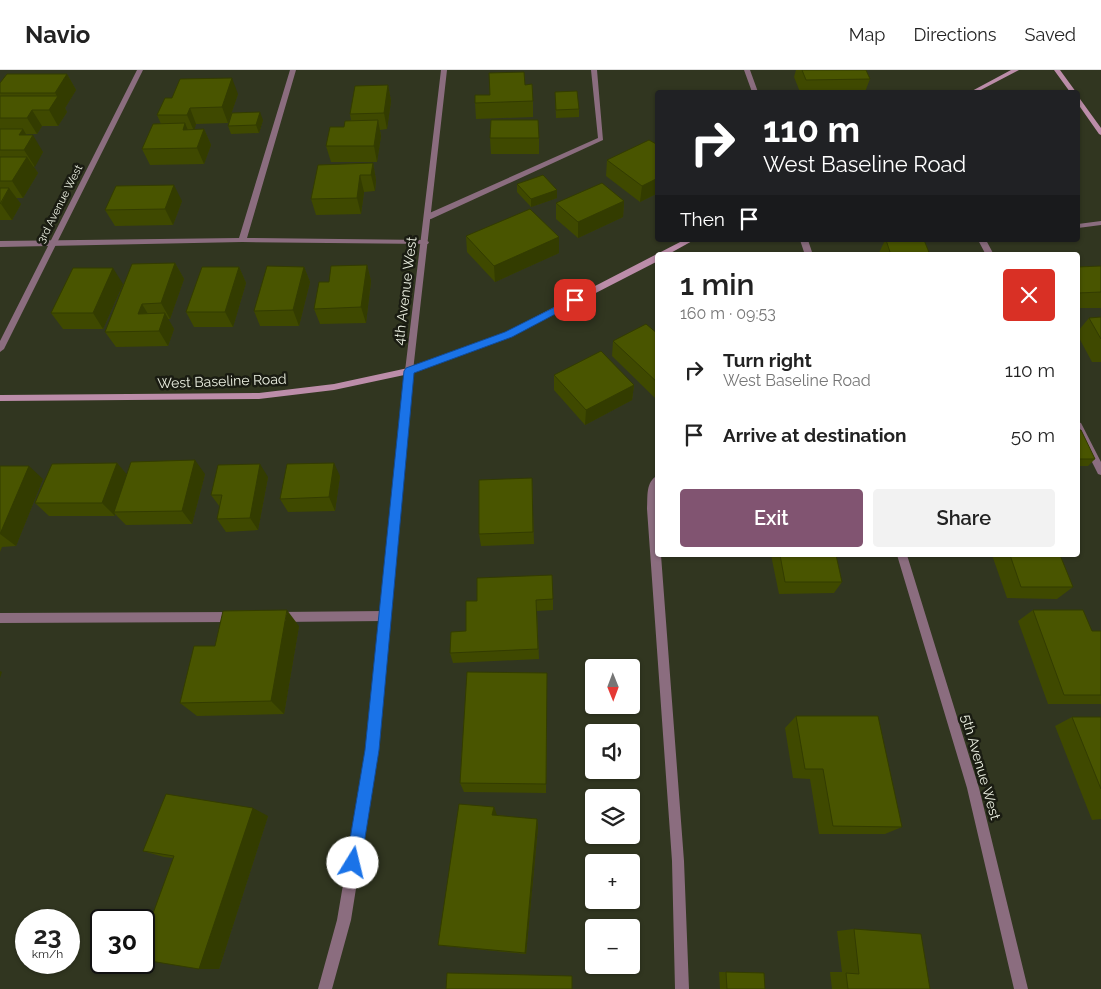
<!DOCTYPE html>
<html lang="en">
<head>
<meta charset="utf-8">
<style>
  :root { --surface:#fff; --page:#f2f2f2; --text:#222; --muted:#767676; --line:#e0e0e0; --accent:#815471 }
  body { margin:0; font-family:Raleway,sans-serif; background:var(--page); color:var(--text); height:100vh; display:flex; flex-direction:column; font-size:19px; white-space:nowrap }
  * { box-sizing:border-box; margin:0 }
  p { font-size:16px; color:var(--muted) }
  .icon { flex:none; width:28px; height:28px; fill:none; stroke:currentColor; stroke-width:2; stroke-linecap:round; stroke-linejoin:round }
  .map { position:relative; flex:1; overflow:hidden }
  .sheet { position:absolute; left:655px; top:182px; width:425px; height:305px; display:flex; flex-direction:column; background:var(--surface); border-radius:5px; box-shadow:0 1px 4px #0004 }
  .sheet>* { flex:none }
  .banner { position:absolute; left:655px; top:20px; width:425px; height:152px; border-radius:5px; box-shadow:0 1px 4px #0004; background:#202124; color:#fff; overflow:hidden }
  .needle { width:32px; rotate:179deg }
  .controls { position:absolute; left:585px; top:589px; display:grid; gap:10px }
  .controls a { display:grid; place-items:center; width:55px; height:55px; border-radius:5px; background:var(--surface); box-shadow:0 1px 4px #0004; font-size:25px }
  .speed { position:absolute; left:15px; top:839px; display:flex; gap:10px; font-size:25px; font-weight:700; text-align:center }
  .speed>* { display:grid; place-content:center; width:65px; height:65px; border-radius:50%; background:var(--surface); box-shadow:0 1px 4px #0004; line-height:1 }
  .speed small { font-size:12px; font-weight:400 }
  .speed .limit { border:2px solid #111; border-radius:8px; background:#fff; color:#111 }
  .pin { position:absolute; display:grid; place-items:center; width:42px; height:42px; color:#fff; margin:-21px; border-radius:10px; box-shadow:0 2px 8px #0006 }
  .me { position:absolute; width:55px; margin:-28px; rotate:9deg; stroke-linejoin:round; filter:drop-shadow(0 0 4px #0008) }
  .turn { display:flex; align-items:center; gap:18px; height:105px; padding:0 25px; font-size:22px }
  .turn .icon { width:65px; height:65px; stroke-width:2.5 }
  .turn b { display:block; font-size:35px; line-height:42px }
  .then { display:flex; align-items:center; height:48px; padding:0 25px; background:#0003; gap:10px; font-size:19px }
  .round { display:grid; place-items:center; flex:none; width:52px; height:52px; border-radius:5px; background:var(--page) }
  .summary { display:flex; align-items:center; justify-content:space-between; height:85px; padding:0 25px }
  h1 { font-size:30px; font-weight:600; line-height:38px }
  .button { display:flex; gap:10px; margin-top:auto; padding:10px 25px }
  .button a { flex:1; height:58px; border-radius:5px; background:var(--accent); color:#fff; font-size:20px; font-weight:600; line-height:58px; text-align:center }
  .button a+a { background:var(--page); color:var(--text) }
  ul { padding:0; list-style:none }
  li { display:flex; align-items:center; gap:15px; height:65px; padding:0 25px }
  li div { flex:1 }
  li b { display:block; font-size:19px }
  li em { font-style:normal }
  header { display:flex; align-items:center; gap:30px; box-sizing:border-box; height:70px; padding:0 25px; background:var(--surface); border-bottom:1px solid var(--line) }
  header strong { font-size:24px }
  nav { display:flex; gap:28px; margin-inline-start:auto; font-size:18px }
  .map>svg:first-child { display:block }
</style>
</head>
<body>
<header>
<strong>Navio</strong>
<nav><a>Map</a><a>Directions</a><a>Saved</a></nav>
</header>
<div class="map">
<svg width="1101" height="919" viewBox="0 0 1101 919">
  <rect width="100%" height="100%" fill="#313620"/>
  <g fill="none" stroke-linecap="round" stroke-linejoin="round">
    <path fill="#8b6d7f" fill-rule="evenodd" d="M290,0H296L247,168L425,170L429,172L428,174L242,172L0,177V171L239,168Z
      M591,0H597L603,70L431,149H425V145L598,68Z
      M1101,151V155L1078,158V154Z
      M978,170H986L994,185H986Z
      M1078,352L1081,353L1101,392V405L1098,404L1078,364Z
      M658,405V485H661L684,791L689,919H675L672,791L647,439C648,427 645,412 658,405Z
      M385,541L389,543L390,546L389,549L385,551L278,552L274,550L273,547L274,544L278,542Z
      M234,542L238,544L239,547L238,550L234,552L0,553V543Z"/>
    <path fill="#8b6d7f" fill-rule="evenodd" d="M137,0H143L4,279L0,282V271Z
      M441,0H447L413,301L378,680L351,850L332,919H318L337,850L366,680L405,301Z
      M744,0H750L758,22H752Z
      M800,170H808L813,185H805Z
      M897,485H907L979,718L1028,919H1014L967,718Z"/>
    <path fill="#bc8da9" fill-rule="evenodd" d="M1011,0H1019L977,22H970Z
      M1054,0H1060L1076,22H1070Z
      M1078,28L1080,29L1101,58V65L1099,64L1078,34Z
      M684,170H694L667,185H658V191L512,266L409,304L334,320L259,329L0,331V325L259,323L334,314L408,298L506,262Z"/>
  </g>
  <path fill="#3f4900" d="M796,0H866L870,9L865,22H800L794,7Z
    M67,4L76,20L65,38L67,42L58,56H42L37,64H26L43,82L34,97L38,103L23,128H16L21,134L12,150H0V13Z
    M388,15L391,31L387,59L380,60L381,66L377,92H331L326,76L344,57L351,50L350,44Z
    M525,15L533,31V47L476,49L475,33L490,25Z
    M555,22L579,39V47L556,48Z
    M238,24L228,53L196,54L194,59H204L211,75L204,94L150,95L142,79L161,54L157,45Z
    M263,50L259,63L231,64L228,56Z
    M490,68H539V84H491Z
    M658,75V123L640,132L606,106L607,90Z
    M373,93L376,110L375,121L364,122L361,144L316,145L311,129Z
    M517,114L557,128L531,137L517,122Z
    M182,131L173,155L115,156L105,140Z
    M624,131L623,147L578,168L556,149V133Z
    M466,166L559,183L495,212L467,182Z
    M885,170H924L930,185H878Z
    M175,193L184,209L170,249H168L174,259L168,276L116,277L105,262Z
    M367,195L371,211L366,253L320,254L314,239L329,212Z
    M1101,196V238H1078V197Z
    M239,197L246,213L233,257H194L186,242Z
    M304,197L310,212L299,256H260L254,241Z
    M123,214L103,259H63L51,243Z
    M1101,247V292H1092L1078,266V261L1089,248Z
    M658,264V328L656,329L612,286L613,271Z
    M554,305L634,315L632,330L585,355L554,320Z
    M1078,360L1095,389L1088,396H1078Z
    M117,393L127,405L205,404L192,454L126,455L115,444V446H49L35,433Z
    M0,396L43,409L16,476L2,477L0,482Z
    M340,406L335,441L288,442L280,429Z
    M268,407L258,460L226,462L217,449L220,437L211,425Z
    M532,408L534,474L481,476L479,464Z
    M771,485H836L842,512L834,523L779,524Z
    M992,485H1060L1073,517L1057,529L1007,528Z
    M553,529V540L537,541L539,589L453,593L450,583L466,561V531Z
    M1033,540L1092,561H1101V634H1048L1018,551Z
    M299,556L284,644L197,646L180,633L215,576Z
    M547,603L546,723L464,722L460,713Z
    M796,646L902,757L885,764H819L810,709L793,708L785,658Z
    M1072,647H1101V749L1092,750L1055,656Z
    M494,737L496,745L537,749L538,757L526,884L444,876L438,875Z
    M268,746L219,899L173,788L164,787L143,781Z
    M854,859L930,919H832L830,902H842L837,861Z
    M719,902L764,903L765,919H720Z"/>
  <path fill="#333c00" d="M67,4L76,20L65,38L67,42L58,56L49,40L57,26L55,23Z
    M232,8L238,24L228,53L222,37Z
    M388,15L391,31L387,59L384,43Z
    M190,38L196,54L194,61L187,45Z
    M32,40L42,56L37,64L27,48Z
    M260,42L263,50L259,63L256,55Z
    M378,50L381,66L377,92L374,76Z
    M185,53L192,70L183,60Z
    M23,59L30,71L33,65L43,82L35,97L24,80L19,65Z
    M204,59L211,75L204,94L197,78Z
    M27,87L38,103L23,128L12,111Z
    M373,93L376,110L375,121L371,105Z
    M360,105L364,122L361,144L357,128Z
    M658,108V123L640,132L642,116Z
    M174,115L182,131L173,155L165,139Z
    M9,118L21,134L12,150L1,134Z
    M557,120V128L531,137V129Z
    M624,131L623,147L578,168V152Z
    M559,167V183L495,212L494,196Z
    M175,193L184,209L170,249L161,233Z
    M367,195L371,211L366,253L361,237Z
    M239,197L246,213L233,257L225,242Z
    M304,197L310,212L299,256L293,240Z
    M113,198L123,214L103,259L93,243Z
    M142,234L151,249L138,244Z
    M165,243L174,259L168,276L159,261Z
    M634,315L632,330L585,355L586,340Z
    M195,390L205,404L192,454L182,441Z
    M117,393L129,407L114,442L115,444V446L102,433Z
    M334,393L340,406L335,441L329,427Z
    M260,394L268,407L258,460L250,448Z
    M29,396L43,409L16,476L0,464Z
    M287,540L299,556L284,644L271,631Z
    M0,601L2,602L0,608Z
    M494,737L497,745H492Z
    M253,738L268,746L219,899H199Z
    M537,749L538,757L526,884L525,883Z"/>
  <path fill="#495500" stroke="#333c00" d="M802,0H866L870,9L806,10Z
    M524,2L525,15L532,14L533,31L475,33V25H490L489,3Z
    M7,4H67L55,23H0V13Z
    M232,8L222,37L190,38L187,45H157L165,28H172L180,9Z
    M388,15L384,43L350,44L355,16Z
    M577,21L579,39L556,40L555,22Z
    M0,26H58L49,40H32L27,48H0Z
    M260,42L256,55L228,56L232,43Z
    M378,50L374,76H326L330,57H344L345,51Z
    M491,50H538L539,68H490Z
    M185,53L183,60L204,59L197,78L142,79L153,54Z
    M0,59H23L19,65H33L24,80H0Z
    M649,70L658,75V108L642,116L607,90Z
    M0,87H27L12,111H0Z
    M373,93L371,105H360L357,128L311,129L318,95Z
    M543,105L557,120L531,129L517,114Z
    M602,113L624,131L578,152L556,133Z
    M174,115L165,139L105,140L116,116Z
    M0,118H9L0,134Z
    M530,139L559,167L494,196L466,166Z
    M886,170H924L930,185H891Z
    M175,193L161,233L142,234L138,244L165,243L159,261L105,262L132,194Z
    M367,195L361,237L314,239L319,212H329L331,196Z
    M267,196L304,197L293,240L254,241Z
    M1101,196V222L1078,223V197Z
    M202,197H239L225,242H186Z
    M73,198H113L93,243H51Z
    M1101,247V269L1089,248Z
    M646,254L658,264V313L613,271Z
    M601,281L634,315L586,340L554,305Z
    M1078,360H1081L1095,389H1078Z
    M195,390L182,441L114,442L131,392Z
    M117,393L102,433H35L52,394Z
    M334,393L329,427L280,429L287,394Z
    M260,394L250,448L217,449L222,425H211L218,395Z
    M0,396H29L0,464Z
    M532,408L533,462L479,464V410Z
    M780,485H836L842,512H785Z
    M1010,485H1060L1073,517H1021Z
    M552,505L553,529L536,530L538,579L450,583L451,562L466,561V531H477V508Z
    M287,540L271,631L180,633L194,576H215L223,541Z
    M1033,540H1083L1092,561H1101V625H1064Z
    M467,602L547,603L546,714L460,713Z
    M796,646H878L902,757L833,756L823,699H805Z
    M1072,647H1101V719Z
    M166,724L253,738L199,899L144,890V868L174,786L143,781Z
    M459,734L494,737L492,745L537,749L525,883L438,875Z
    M854,859L921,864L930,919H848L846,903L859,904Z
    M726,902L764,903L765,919H727Z
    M447,903L572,906V919H446Z"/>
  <path fill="#1a73e8" stroke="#114b97" d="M575,227L580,230L578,232L512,267L414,303L379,680L361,793L358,798L353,800L348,798L346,793L365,680L404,301L406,298L505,262Z"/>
  <g text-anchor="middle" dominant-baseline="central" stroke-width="5" stroke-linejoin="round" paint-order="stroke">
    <g font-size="11" fill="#edf1e3" stroke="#1a1c12">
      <text transform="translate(60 134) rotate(-63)">3rd Avenue West</text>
    </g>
    <g font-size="14" fill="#edf1e3" stroke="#1a1c12">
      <text transform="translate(405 221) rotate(-83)">4th Avenue West</text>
      <text transform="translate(222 311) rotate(-2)">West Baseline Road</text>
      <text transform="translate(981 697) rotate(74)">5th Avenue West</text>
    </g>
  </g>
</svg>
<div class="controls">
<a><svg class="needle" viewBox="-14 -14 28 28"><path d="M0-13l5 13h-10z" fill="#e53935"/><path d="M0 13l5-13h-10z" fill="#767676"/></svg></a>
<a><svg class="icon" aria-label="sound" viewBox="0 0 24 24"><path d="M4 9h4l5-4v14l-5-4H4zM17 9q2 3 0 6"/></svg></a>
<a><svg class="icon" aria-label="layers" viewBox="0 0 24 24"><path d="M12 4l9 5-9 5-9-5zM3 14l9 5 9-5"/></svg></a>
<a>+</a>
<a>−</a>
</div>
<div class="speed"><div>23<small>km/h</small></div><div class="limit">30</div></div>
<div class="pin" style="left:575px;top:230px;background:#d93025"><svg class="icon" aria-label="arrive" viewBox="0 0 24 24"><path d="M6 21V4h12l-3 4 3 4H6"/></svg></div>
<svg class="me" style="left:353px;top:793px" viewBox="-20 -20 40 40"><circle r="19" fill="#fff"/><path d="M0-13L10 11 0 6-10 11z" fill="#1a73e8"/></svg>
<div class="banner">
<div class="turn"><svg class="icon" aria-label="right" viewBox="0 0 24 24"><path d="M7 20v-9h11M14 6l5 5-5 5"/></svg><div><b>110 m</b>West Baseline Road</div></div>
<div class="then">Then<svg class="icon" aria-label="arrive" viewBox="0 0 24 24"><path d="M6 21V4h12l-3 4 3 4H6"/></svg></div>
</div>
<section class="sheet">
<div class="summary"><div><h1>1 min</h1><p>160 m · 09:53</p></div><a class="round" style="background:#d93025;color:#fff"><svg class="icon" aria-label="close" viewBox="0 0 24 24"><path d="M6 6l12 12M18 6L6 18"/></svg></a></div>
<ul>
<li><svg class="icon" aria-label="right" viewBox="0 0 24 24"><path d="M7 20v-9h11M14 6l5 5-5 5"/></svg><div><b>Turn right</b><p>West Baseline Road</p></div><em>110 m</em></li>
<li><svg class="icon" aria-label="arrive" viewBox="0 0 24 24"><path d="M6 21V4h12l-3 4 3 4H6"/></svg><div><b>Arrive at destination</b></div><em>50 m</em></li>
</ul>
<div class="button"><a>Exit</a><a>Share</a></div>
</section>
</div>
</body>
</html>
